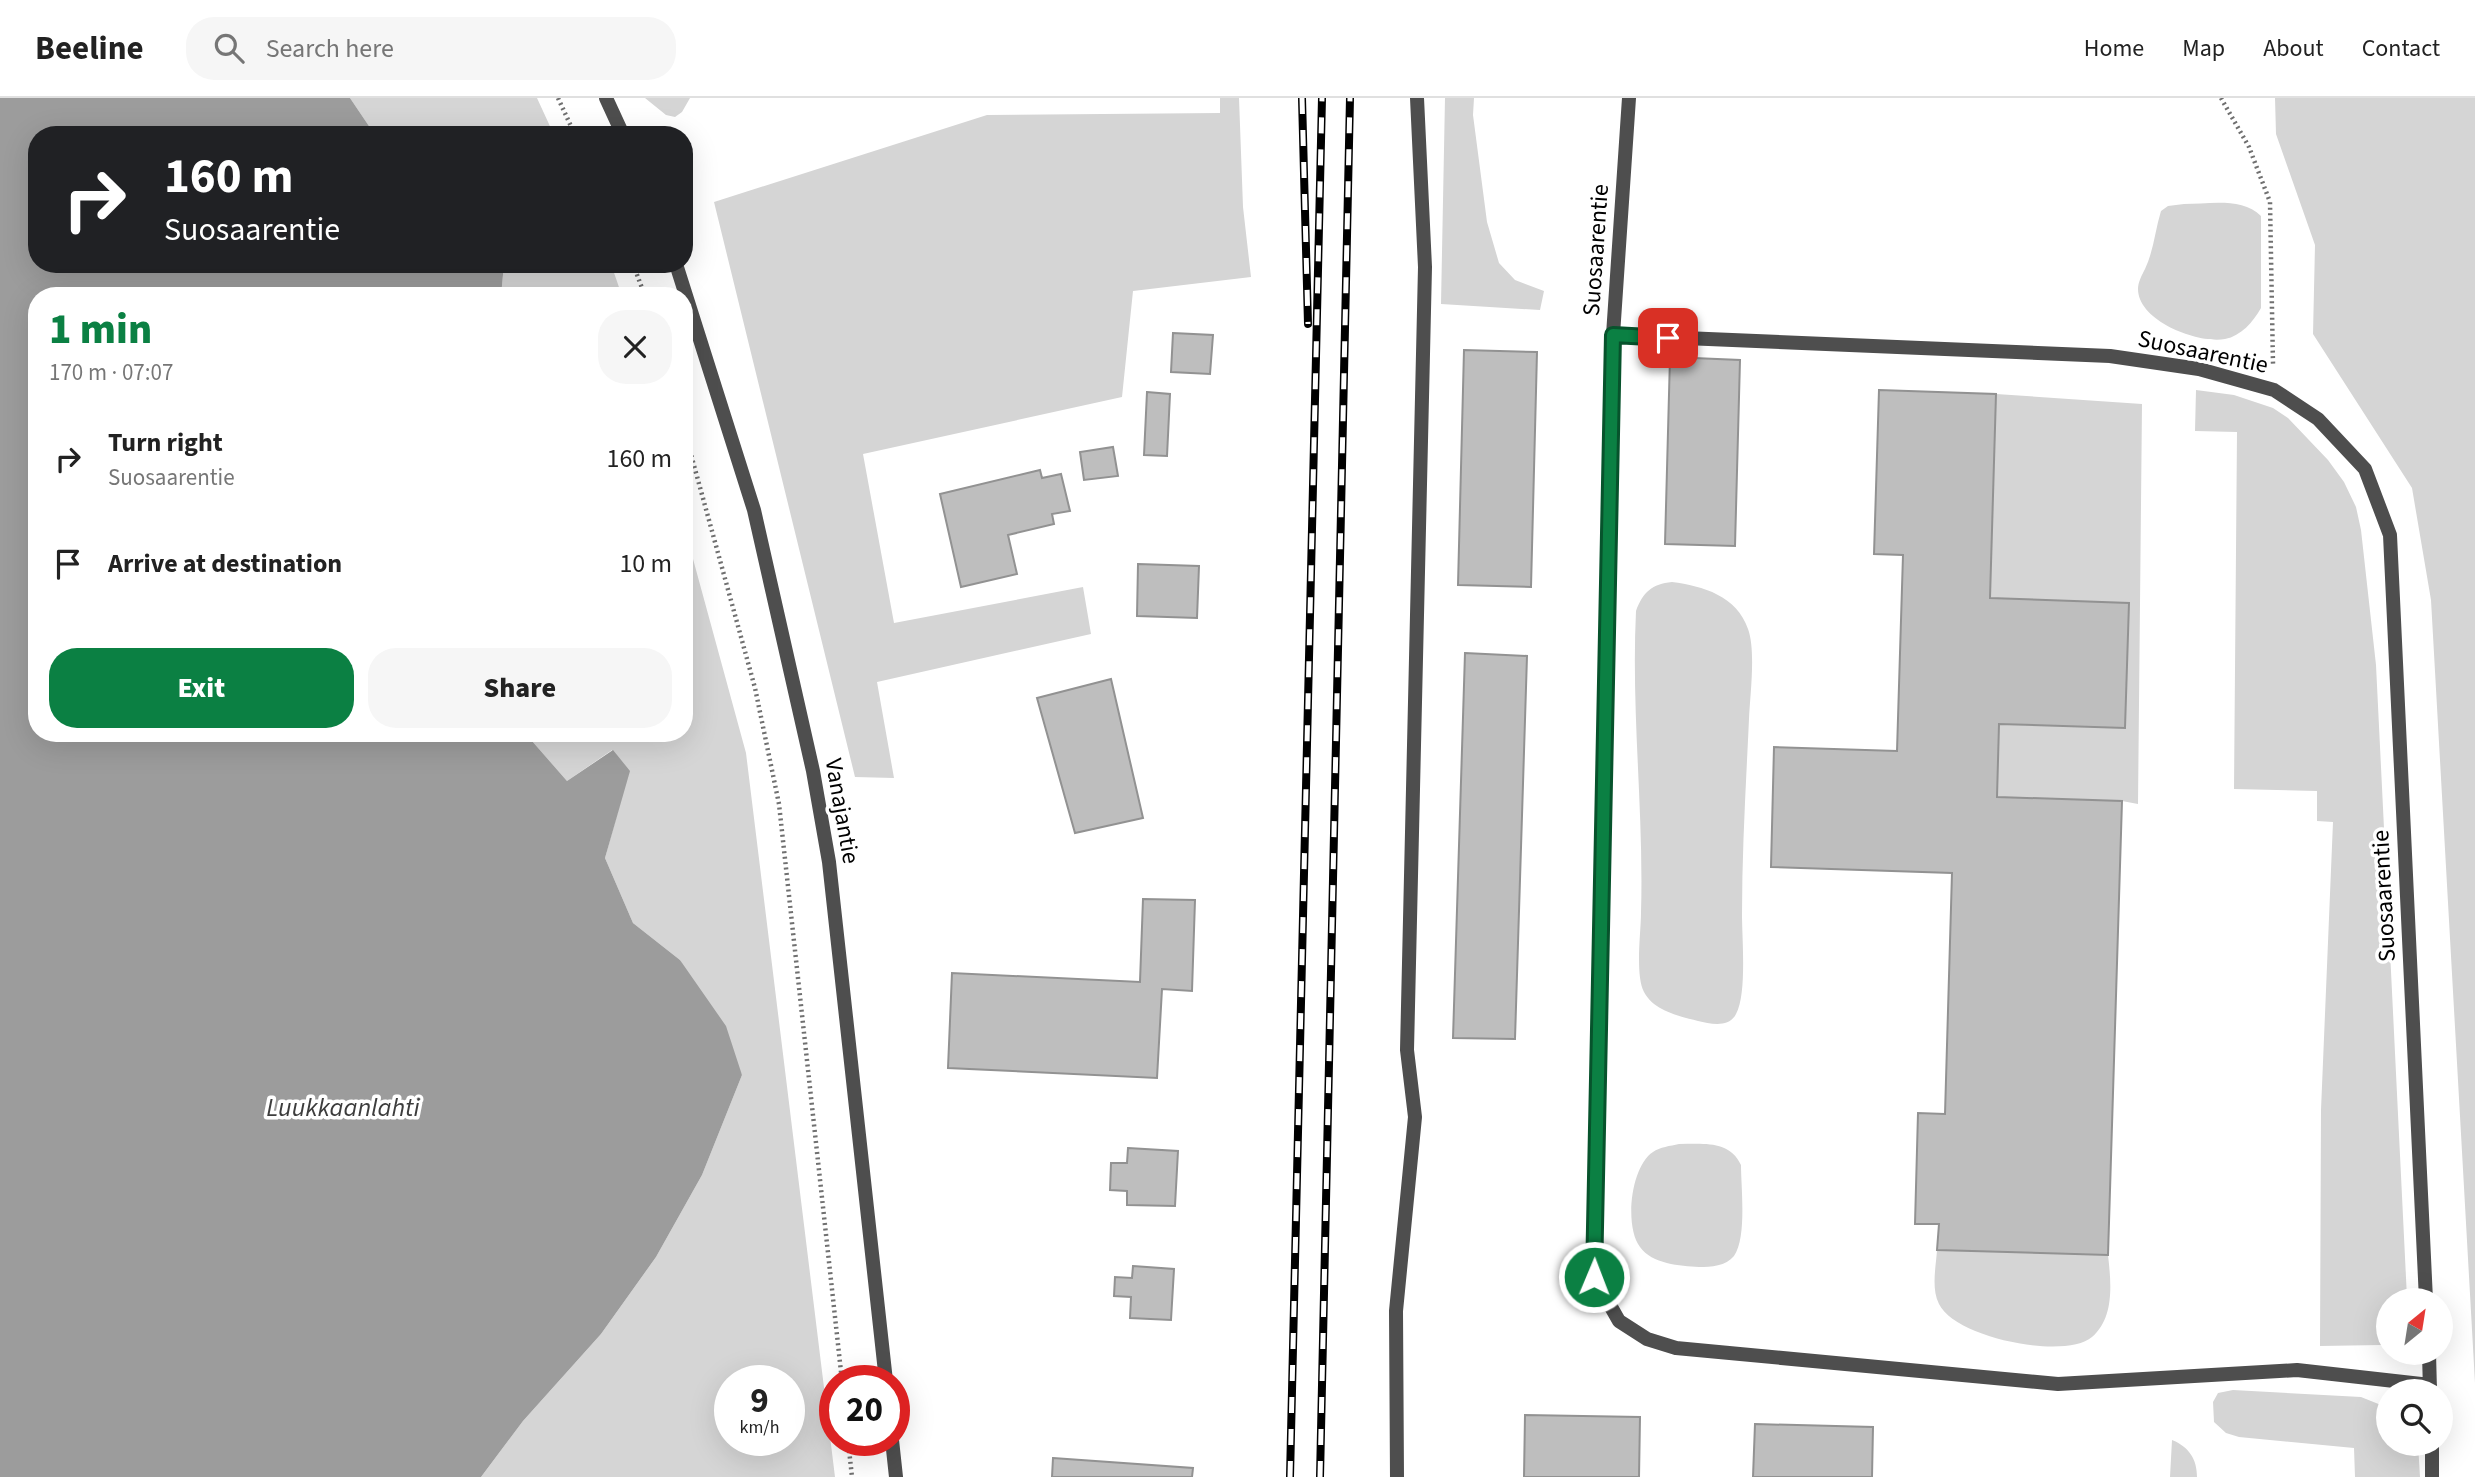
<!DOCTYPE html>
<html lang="en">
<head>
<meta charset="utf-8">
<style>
  :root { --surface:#fff; --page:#f6f6f6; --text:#222; --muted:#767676; --line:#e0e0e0; --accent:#0b8043 }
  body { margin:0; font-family:"Source Sans 3",sans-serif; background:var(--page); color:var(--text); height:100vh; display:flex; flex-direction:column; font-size:26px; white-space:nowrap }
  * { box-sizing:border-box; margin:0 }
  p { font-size:23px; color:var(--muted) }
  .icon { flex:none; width:38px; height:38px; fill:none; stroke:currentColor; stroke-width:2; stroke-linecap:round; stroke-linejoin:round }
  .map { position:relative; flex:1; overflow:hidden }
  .panel { position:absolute; left:28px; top:189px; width:665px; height:455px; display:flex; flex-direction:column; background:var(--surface); border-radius:28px; box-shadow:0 7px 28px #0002 }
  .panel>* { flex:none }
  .banner { position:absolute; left:28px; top:28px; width:665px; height:147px; border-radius:28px; box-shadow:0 7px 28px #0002; background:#202124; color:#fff; overflow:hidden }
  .needle { width:46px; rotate:30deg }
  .controls { position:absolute; left:2376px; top:1190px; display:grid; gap:14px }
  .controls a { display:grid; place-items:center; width:77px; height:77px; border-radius:50%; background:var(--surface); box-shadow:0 7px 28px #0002; font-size:35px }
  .speed { position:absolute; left:714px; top:1267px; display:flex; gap:14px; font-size:35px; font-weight:700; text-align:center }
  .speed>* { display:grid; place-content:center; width:91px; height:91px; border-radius:50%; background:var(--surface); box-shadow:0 7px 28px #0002; line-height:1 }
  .speed small { font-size:18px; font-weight:400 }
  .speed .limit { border:10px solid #d22; background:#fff; color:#111 }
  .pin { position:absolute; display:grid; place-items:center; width:60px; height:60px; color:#fff; margin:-30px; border-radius:14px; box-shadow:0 4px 10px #0006 }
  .me { position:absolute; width:77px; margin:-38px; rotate:1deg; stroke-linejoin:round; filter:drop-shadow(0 0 5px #0008) }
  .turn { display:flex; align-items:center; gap:24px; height:147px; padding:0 21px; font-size:32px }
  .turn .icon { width:91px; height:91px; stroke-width:2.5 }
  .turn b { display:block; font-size:49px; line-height:60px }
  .round { display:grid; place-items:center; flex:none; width:74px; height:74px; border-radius:28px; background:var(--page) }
  .headline { display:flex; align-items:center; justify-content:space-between; height:119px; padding:0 21px }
  h1 { font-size:42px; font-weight:800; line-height:52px; color:var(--accent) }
  .button { display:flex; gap:14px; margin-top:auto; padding:14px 21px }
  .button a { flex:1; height:80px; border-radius:28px; background:var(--accent); color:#fff; font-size:28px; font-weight:800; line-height:80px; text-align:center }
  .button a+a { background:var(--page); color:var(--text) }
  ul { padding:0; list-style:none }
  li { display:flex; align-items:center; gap:21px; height:105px; padding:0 21px }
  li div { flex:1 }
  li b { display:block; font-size:26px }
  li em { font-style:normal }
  header { display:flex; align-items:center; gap:42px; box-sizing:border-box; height:98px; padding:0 35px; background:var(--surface); border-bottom:2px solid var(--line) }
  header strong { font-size:33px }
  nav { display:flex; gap:38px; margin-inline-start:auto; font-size:24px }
  .search { width:490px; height:63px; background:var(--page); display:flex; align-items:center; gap:18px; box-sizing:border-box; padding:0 24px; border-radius:28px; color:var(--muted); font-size:26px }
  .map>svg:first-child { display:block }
</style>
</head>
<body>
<header>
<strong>Beeline</strong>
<div class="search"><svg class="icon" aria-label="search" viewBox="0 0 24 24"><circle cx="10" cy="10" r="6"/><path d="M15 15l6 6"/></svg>Search here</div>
<nav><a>Home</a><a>Map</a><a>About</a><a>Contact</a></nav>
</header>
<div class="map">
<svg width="2475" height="1379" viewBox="0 0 2475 1379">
  <rect width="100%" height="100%" fill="#fff"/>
  <path fill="#d5d5d5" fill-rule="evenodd" d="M350,0H537L554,37H375Z
    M645,0H690L682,14L675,19L666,17Z
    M1220,0H1239L1243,109L1251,179L1133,193L1122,299L863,356L894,525L1083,489L1091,536L877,584L894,680L855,679L714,104L987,17L1220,15Z
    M1445,0H1474L1473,17L1487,124L1499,165L1515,182L1544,193L1540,212L1441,206Z
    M2275,0H2475V1285L2431,502L2412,390L2313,236L2315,147L2276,36Z
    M2184,106C2209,106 2242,99 2261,118V210C2253,224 2241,238 2225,241C2198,246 2138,223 2138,191C2138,184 2142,177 2145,171C2154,152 2155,132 2161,113L2168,108Z
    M504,166H611L622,198H501Z
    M2196,292L2234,297L2273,310L2288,320L2328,362L2344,384L2356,409L2361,432L2376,567L2407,1200V1202H2389V1244L2381,1247L2320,1248L2321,1012L2333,724L2317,723V693L2234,691L2237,334L2195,333Z
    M1996,296L2142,306L2138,706L2122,703L1997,699L1999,626L2129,505L1990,500Z
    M684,428L746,655L835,1379H481L523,1323L601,1236L656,1159L702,1077L742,977L680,862L633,825L605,760L629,673L612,652L567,683L525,635H684ZM730,1283H789V1342H730Z
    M1672,484C1703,488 1737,498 1748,531C1756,553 1750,597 1749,621C1746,686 1742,751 1742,817C1742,841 1747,896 1736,916C1729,930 1711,926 1698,923C1679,918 1654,913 1644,894C1635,877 1641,834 1641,815C1644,715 1631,614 1636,513C1643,494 1652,486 1672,484Z
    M1679,1046C1702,1046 1730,1042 1741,1067C1741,1089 1747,1140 1734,1158C1726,1168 1711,1169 1699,1169C1680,1168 1652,1166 1640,1149C1624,1128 1631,1068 1653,1054C1660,1049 1670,1048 1679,1046Z
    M1937,1152L2108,1157C2111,1184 2115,1219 2092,1239C2065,1262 1955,1240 1939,1206C1931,1190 1936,1169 1937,1152Z
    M2233,1292L2361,1299L2386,1309L2389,1310V1346H2418L2420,1379H2355L2354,1350L2239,1339L2226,1335L2214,1324L2213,1304L2218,1295Z
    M2172,1342C2189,1349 2197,1361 2197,1379H2170Z"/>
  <path fill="#9c9c9c" d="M0,0H350L375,37H37V166H504L501,198H37V635H525L567,683L613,652L630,673L605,760L633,825L680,862L726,928L742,977L702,1077L656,1159L601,1236L523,1323L481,1379H0Z"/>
  <path fill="#bebebe" stroke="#929292" stroke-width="2" d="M1173,235L1213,237L1210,276L1171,274Z
    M1464,252L1537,254L1531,489L1458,487Z
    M1670,259L1740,262L1735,448L1665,446Z
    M1879,292L1996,296L1990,500L2129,505L2125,630L1999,626L1997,699L2122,703L2108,1157L1937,1152L1939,1126H1915L1918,1015L1945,1016L1952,775L1771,769L1774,649L1897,653L1903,457L1874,456Z
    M1147,294L1170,296L1167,358L1144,357Z
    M1113,349L1118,378L1084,382L1080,354Z
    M1040,372L1042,380L1061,376L1070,413L1052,416L1054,426L1008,437L1017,476L961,489L940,396Z
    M1138,466L1199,468L1197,520L1137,518Z
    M1465,555L1527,558L1515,941L1453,940Z
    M1111,581L1143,720L1075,735L1037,600Z
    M1143,801L1195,802L1192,893L1162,891L1157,980L948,970L952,875L1140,884Z
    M1128,1050L1178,1053L1175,1108L1127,1107V1093L1110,1092L1111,1065H1127Z
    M1133,1168L1174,1171L1171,1222L1130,1220L1131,1199L1114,1198L1115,1179L1132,1180Z
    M1525,1317L1640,1319L1639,1379H1524Z
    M1755,1326L1873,1329L1872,1379H1753Z
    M1053,1360L1193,1370L1192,1379H1052Z"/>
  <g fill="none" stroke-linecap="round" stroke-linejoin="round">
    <path stroke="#707070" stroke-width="4.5" stroke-dasharray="2 3.5" stroke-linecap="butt" d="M558,0L575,37
      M2221,0L2249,49L2270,104L2273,266
      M633,166L645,198
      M684,331L755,590L779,706L842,1283
      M848,1342L852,1379"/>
    <path stroke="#4e4e4e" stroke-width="14" d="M1629,0L1613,237L1594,1179L1619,1223L1647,1241L1676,1250L2058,1286L2297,1272L2430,1287
      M1613,237L2110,258L2199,271L2274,292L2318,321L2365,371L2390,437L2426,1202
      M2429,1255L2430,1293
      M2432,1346V1379
      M1397,1379L1396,1213L1415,1019L1407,952L1425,169L1417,0"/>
    <path stroke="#4e4e4e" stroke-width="14" d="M606,0L623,37
      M676,166L754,412L813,673L829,764L886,1283
      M892,1342L896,1379"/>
    <defs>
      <path id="rail" d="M1302,0L1308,226
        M1290,1379L1322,0
        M1320,1379L1350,0"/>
    </defs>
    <use href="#rail" stroke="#000" stroke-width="8"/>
    <use href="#rail" stroke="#fff" stroke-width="5" stroke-dasharray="16" stroke-linecap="butt"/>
  </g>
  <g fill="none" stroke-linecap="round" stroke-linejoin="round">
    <defs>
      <path id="route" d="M1594,1179L1613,237L1668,240"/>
    </defs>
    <use href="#route" stroke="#07532c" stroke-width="18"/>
    <use href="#route" stroke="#0b8043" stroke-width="12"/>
  </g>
  <g text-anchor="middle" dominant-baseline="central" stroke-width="7" stroke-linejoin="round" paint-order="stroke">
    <g font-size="24" fill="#000" stroke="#fff">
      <text transform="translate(1596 152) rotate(-86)">Suosaarentie</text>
      <text transform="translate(2203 254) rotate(12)">Suosaarentie</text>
      <text transform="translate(842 713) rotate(80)">Vanajantie</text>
      <text transform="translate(2384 798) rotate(-93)">Suosaarentie</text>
    </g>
    <g font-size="26" font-style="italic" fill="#3d3d3d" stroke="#fff">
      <text x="343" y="1009">Luukkaanlahti</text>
    </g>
  </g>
</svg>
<div class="controls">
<a><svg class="needle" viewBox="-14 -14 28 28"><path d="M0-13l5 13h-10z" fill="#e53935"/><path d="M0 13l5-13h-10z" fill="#767676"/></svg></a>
<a><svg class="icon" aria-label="search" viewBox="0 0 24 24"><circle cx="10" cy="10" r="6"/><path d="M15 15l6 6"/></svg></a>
</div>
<div class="speed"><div>9<small>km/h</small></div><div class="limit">20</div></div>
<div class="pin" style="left:1668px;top:240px;background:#d93025"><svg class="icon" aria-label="arrive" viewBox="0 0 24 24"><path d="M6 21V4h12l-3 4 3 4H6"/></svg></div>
<svg class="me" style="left:1594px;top:1179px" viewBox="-20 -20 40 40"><circle r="17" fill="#0b8043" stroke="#fff" stroke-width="3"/><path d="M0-11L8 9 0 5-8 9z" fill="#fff"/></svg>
<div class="banner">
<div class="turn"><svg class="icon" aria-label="right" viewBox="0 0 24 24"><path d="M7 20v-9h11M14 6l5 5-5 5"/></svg><div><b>160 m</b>Suosaarentie</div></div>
</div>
<section class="panel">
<div class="headline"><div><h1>1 min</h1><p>170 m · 07:07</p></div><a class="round"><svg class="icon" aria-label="close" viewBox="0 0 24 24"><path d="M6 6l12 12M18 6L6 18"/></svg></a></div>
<ul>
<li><svg class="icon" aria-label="right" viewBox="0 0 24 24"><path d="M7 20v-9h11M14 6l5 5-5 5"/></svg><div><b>Turn right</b><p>Suosaarentie</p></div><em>160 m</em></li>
<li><svg class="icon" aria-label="arrive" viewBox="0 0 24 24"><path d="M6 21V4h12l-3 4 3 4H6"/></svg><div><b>Arrive at destination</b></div><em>10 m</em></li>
</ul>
<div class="button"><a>Exit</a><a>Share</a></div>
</section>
</div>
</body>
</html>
